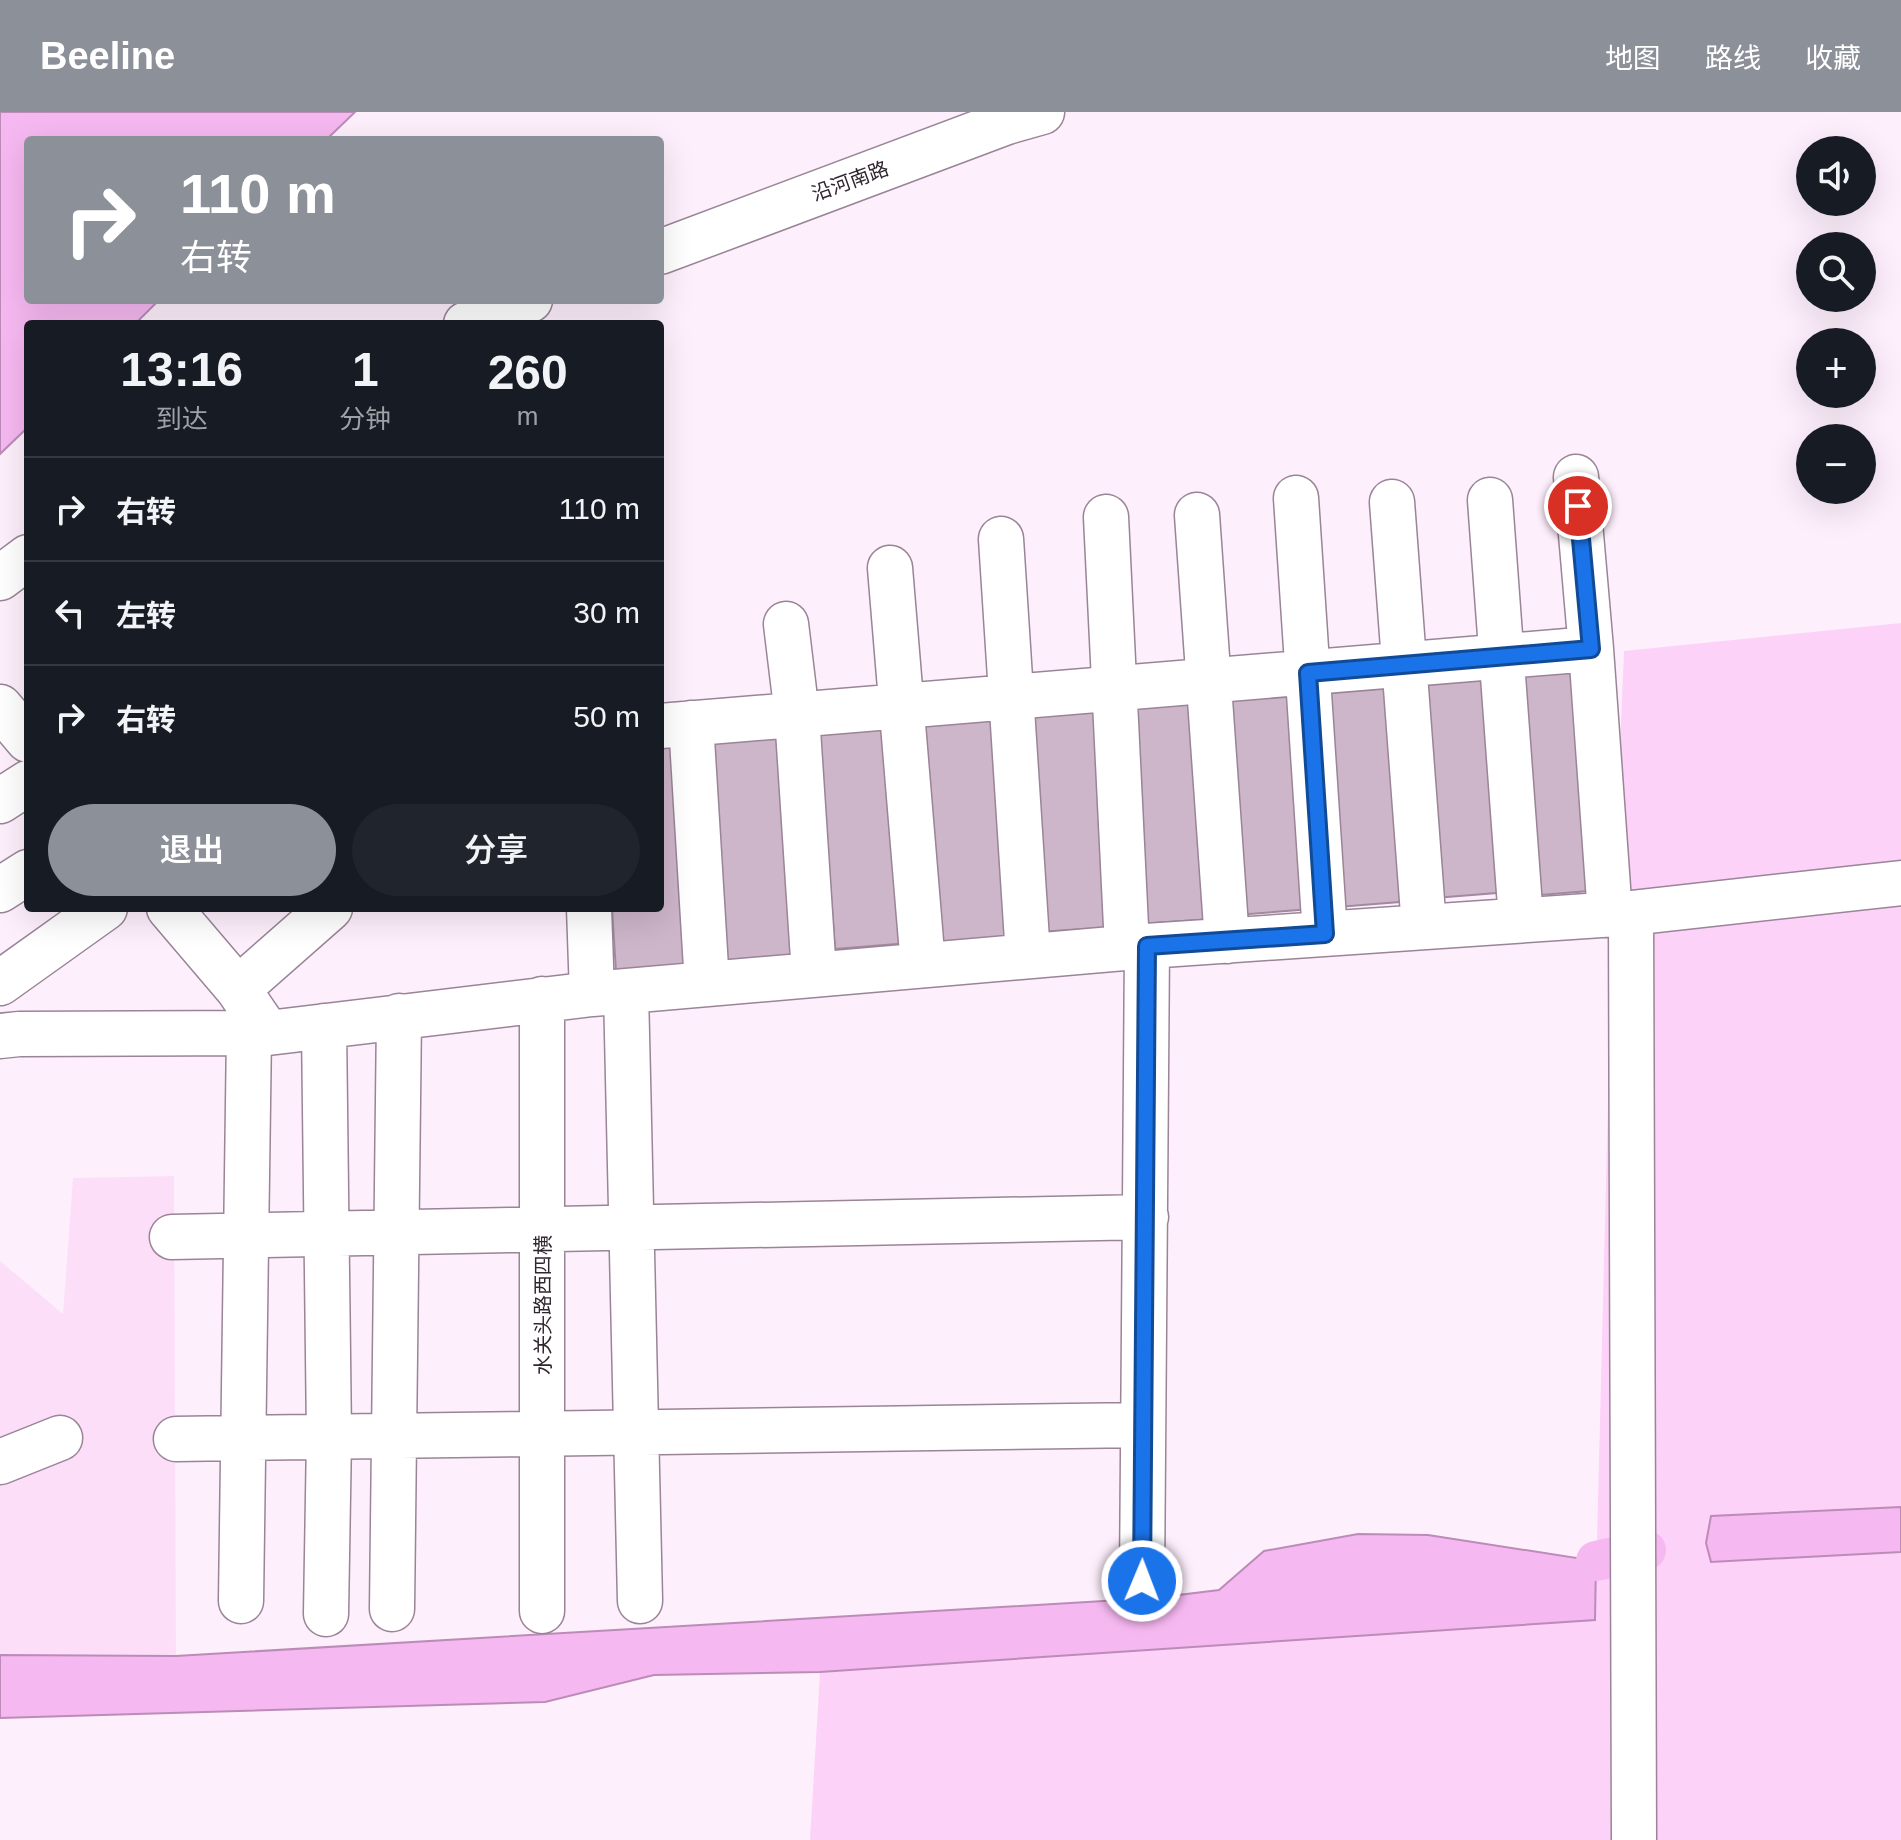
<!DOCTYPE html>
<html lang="zh">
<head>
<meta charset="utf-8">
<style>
  :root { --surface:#171b24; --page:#20242c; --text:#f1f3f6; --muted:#9ea1a6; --line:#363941; --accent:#8c9099 }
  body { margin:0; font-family:Arial,"Noto Sans SC",sans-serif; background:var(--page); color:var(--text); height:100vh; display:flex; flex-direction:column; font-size:30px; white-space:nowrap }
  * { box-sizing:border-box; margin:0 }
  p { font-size:26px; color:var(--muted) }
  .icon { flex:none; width:44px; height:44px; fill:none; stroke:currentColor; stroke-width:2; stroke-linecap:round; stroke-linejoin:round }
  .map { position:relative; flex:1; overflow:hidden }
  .details { position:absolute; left:24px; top:208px; width:640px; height:592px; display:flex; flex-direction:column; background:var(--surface); border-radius:8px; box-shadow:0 8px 32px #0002 }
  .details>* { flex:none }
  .hud { position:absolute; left:24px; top:24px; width:640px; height:168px; border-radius:8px; box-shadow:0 8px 32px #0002; background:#8c9099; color:#fff; overflow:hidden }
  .controls { position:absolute; left:1796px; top:24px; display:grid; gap:16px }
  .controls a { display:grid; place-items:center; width:80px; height:80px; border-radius:50%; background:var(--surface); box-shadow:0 8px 32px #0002; font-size:40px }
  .pin { position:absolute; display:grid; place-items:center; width:68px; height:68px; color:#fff; margin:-34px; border:4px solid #fff; border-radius:50%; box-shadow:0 2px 8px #0007 }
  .me { position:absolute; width:88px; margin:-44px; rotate:1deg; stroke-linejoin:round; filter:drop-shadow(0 0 6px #0008) }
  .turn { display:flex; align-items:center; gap:28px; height:168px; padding:0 24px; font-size:36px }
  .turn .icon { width:104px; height:104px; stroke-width:2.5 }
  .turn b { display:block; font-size:56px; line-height:68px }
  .eta { display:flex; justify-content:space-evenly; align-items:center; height:136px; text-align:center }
  .eta b { font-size:48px; font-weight:600; line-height:56px }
  .cta { display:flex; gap:16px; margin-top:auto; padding:16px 24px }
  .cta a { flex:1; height:92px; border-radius:48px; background:var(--accent); color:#fff; font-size:32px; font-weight:600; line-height:92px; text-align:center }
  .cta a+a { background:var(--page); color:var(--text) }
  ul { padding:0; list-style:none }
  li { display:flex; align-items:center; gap:24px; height:104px; padding:0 24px; border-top:2px solid var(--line) }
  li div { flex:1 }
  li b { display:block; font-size:30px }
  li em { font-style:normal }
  header { display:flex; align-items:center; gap:48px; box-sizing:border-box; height:112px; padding:0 40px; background:var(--accent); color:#fff }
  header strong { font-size:38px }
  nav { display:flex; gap:44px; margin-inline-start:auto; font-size:28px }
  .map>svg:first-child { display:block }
</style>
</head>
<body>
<header>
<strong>Beeline</strong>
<nav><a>地图</a><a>路线</a><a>收藏</a></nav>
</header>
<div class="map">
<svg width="1901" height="1728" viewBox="0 0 1901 1728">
  <rect width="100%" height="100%" fill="#feeffc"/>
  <path fill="#fddef9" d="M174,1064L176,1544L0,1543V1149L63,1202L73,1066Z"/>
  <path fill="#fdd2f9" d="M1901,511V1728H810L820,1560L1595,1508L1612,831L1624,539Z"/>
  <path fill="#f6b8f1" stroke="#bb8cb7" stroke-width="2" d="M0,0H355L326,28H28V188H159L135,212H28V315L0,342Z
    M1901,1395V1440L1711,1450L1706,1431L1711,1404Z
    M1358,1422L1428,1423L1596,1449L1595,1508L820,1560L654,1563L545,1590L0,1606V1543L176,1544L1154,1486L1219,1478L1264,1439Z"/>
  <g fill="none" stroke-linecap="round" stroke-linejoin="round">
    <path stroke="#f6b8f1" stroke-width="40" d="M1596,1449L1646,1438"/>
  </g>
  <path fill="#cdb5ca" stroke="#a08a9e" stroke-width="2" d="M1585,550L1601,778L1528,784L1511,556Z
    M1493,552L1509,780L1435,786L1419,558Z
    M1395,561L1412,789L1338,795L1322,567Z
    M1293,569L1311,797L1237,803L1220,575Z
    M1195,578L1212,807L1138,812L1122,584Z
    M1097,586L1113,815L1039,820L1023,592Z
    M998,596L1015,824L941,830L924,602Z
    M892,603L909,831L835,837L818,609Z
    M781,615L797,843L724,849L707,621Z
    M674,626L690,855L616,860L612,796H660V627Z"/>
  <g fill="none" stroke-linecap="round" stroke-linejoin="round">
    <defs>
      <path id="minor" d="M1576,365L1591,537L1610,803
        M1296,386L1325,822
        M1490,388L1521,808
        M1392,390L1424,815
        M1197,403L1227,829
        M1106,405L1127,835
        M1001,427L1028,844
        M890,456L923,853
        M786,512L797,603L814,862
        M0,595L28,628
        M691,611L707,872
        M660,614L1591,537
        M0,689L28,671
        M0,778L28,760
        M169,796L238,877L268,921
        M589,796L592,882
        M1631,801L1634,1728
        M0,871L105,796
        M238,877L330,796
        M626,879L640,1489
        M324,914L329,1325L326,1502
        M0,924L19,922L268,921L592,882L1147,834L1631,801L1901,771
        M172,1125L1146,1105
        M176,1327L1143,1313
        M0,1350L60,1326
        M1142,1469L1147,834
        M241,1489L249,921
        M392,1497L399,904
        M542,1499V887"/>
      <path id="major" d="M660,140L1007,10L1042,0
        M466,212L530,188
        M0,466L28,445"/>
    </defs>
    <use href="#minor" stroke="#9a8497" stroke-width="47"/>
    <use href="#major" stroke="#9a8497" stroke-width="47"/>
    <use href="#minor" stroke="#fff" stroke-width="44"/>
    <use href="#major" stroke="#fff" stroke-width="44"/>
  </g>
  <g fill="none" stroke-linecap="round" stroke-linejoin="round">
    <defs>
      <path id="route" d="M1142,1469L1147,834L1325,822L1308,561L1591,537L1578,394"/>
    </defs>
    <use href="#route" stroke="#114b97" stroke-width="20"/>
    <use href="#route" stroke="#1a73e8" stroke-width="14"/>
  </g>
  <g text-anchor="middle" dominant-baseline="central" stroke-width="6" stroke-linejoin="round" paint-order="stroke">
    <g font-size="20" fill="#30262f" stroke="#fff">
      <text transform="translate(850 69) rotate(-20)">沿河南路</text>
      <text transform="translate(543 1193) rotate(-90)">水关头路西四横</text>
    </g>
  </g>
</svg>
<div class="controls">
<a><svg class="icon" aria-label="sound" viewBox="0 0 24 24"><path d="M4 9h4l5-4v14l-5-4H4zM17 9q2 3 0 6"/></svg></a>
<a><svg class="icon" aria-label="search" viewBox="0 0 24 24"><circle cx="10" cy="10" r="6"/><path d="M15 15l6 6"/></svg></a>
<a>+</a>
<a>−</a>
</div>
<div class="pin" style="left:1578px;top:394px;background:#d93025"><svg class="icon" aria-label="arrive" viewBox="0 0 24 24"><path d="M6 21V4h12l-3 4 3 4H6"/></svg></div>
<svg class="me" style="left:1142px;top:1469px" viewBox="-20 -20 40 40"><circle r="17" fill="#1a73e8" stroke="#fff" stroke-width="3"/><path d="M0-11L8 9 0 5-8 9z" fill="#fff"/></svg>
<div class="hud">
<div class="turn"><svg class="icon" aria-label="right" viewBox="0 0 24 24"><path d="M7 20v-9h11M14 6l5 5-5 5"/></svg><div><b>110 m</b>右转</div></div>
</div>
<section class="details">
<div class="eta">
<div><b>13:16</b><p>到达</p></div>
<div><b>1</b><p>分钟</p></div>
<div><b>260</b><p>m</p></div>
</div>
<ul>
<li><svg class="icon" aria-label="right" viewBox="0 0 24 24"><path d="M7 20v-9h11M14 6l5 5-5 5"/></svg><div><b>右转</b></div><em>110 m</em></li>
<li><svg class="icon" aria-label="left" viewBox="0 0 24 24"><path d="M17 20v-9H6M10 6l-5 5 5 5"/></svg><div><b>左转</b></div><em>30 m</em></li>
<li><svg class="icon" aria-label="right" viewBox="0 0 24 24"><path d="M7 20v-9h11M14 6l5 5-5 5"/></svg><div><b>右转</b></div><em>50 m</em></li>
</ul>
<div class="cta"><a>退出</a><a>分享</a></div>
</section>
</div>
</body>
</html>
